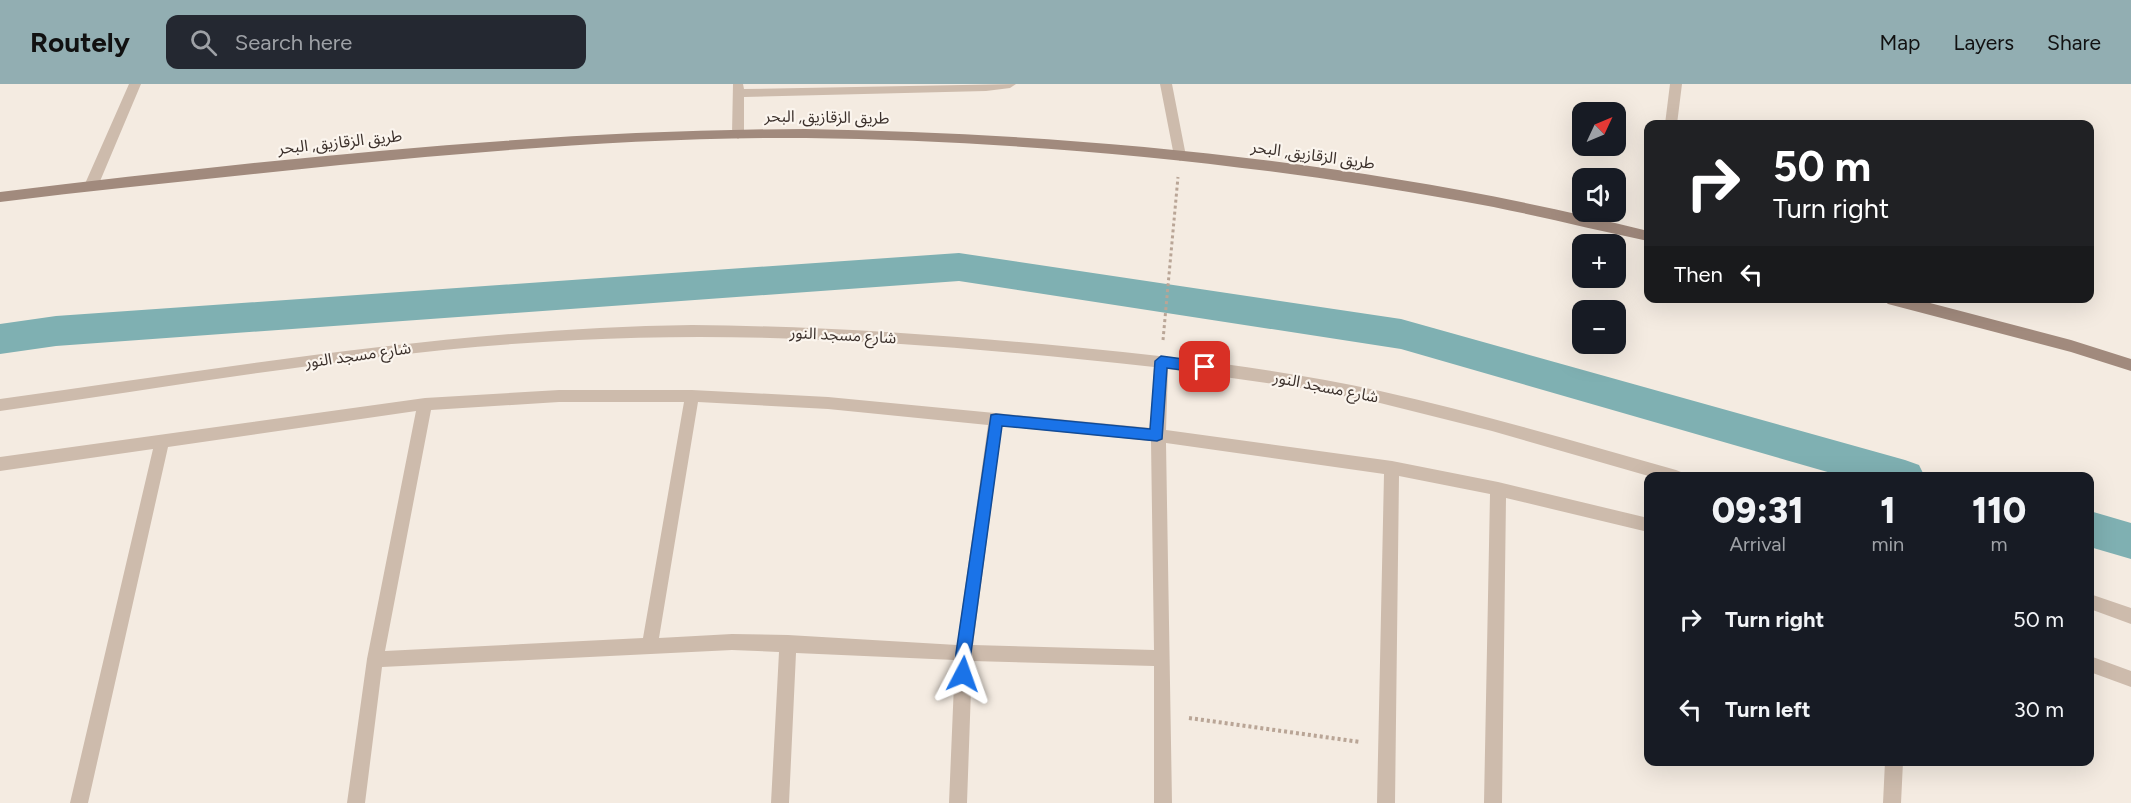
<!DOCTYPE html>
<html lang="en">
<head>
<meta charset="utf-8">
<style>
  :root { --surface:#171b24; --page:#242831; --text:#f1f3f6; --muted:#9ea1a6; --accent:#92aeb2 }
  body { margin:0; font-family:Figtree,"Noto Sans Arabic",sans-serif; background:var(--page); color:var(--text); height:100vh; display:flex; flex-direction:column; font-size:22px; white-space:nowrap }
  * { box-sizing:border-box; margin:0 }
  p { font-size:20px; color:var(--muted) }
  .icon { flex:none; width:33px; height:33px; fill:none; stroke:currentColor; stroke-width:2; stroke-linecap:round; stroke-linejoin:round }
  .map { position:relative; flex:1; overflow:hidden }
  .side { position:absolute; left:1644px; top:388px; width:450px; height:294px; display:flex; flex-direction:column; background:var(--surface); border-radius:12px; box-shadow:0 6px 24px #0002 }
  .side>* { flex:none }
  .hud { position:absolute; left:1644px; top:36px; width:450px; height:183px; border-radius:12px; box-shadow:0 6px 24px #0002; background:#202124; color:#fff; overflow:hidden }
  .needle { width:39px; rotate:46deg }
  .buttons { position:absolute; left:1572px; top:18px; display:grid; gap:12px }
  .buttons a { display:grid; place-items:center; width:54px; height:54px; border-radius:12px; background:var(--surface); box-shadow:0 6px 24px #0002; font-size:30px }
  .pin { position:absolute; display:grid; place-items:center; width:51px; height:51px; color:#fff; margin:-26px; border-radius:12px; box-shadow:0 3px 9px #0006 }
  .me { position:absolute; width:66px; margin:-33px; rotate:4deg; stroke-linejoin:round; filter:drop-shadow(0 0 4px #0008) }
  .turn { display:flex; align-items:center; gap:21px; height:126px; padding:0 30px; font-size:27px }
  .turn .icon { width:78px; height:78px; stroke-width:2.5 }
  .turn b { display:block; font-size:42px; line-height:51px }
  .then { display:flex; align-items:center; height:57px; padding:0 30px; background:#0003; gap:12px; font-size:22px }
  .eta { display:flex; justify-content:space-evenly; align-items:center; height:102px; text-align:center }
  .eta b { font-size:36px; font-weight:800; line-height:42px }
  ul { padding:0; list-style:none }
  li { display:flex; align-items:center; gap:18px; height:90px; padding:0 30px }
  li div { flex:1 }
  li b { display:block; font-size:22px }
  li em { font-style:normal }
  header { display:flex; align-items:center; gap:36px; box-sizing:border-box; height:84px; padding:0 30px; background:var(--accent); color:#111 }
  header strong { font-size:28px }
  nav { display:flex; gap:33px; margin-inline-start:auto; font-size:21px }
  .search { width:420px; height:54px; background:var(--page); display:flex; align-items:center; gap:15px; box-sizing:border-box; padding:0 21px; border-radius:12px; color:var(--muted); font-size:22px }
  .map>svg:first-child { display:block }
</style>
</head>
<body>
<header>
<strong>Routely</strong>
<div class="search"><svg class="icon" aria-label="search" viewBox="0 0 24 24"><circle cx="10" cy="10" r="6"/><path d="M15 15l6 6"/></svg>Search here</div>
<nav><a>Map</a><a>Layers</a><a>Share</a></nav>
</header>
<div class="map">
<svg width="2131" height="719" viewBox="0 0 2131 719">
  <rect width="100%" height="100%" fill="#f4ebe1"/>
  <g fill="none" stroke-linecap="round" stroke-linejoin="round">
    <path fill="#7fb0b2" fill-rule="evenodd" d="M959,169L1401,235L1905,376L1919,381L1925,393H1845L1401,265L959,197L56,262L0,270V240L56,232Z
      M2090,427L2131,439V475L2090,463Z"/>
    <path stroke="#b9a596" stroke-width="3" stroke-dasharray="3 3" stroke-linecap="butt" d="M1163,256L1178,93"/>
    <path stroke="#b9a596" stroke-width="4" stroke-dasharray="3 3" stroke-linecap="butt" d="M1189,634L1360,658"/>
    <path fill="#cdbbac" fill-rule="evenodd" d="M129,0H141L98,102L96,105H86L84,102Z
      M733,0H743L744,5L1016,0L1010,4L986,7L744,13V50L738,55L732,50Z
      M1160,0H1172L1186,72L1180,77L1174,72Z
      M1670,0H1682L1677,40H1665Z
      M692,241C819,242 946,251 1073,263C1176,273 1279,285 1380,307C1480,329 1578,359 1676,386L1681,388L1684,393H1652L1492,347L1380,319L1296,303L1168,285L1166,346L1392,377L1498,398L1648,434V448L1506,414L1502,719H1484L1490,410L1399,392L1395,719H1377L1384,390L1166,359L1172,719H1154V582L972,577L967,719H949L955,576L796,569L789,719H771L779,568L732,566L382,583L365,719H347L367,575L416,327L168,363L88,719H70L153,365L0,387V373L425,314L559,306H692L828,313L1151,344L1154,283C963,262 770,246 578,256C384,265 192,300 0,327V315C230,283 459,244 692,241ZM559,318H684L643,554L385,567L431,326ZM698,318L828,325L988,341L957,561L788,551L732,550L659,554ZM1002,342L1151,357L1154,566L973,561Z
      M2090,510L2131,524V540L2090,525Z
      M2090,572L2131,587V603L2090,588Z
      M1885,678H1903L1901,719H1883Z"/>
    <path fill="#a18a7d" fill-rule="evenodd" d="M805,45C1088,50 1374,78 1648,147V157C1586,144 1524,128 1461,117C1245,78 1025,57 806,54C650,53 495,66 340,81C227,93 113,104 0,118V108C267,76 536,46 805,45Z
      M1881,214H1911L2071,256L2131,275V287L2071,268L1888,220Z"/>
  </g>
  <path fill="#1a73e8" stroke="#114b97" stroke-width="1.5" d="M1161,272L1205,278L1212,283L1205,289L1167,284L1162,355L1157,357L1002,342L971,569L968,596L963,598L958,596L955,590L956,569L991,331L996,330L1150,345L1155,277Z"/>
  <g text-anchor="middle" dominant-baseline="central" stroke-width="4.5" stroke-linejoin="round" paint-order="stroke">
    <g font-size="16" fill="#3b302b" stroke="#fbf5ee">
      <text transform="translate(827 33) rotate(1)">طريق الزقازيق, البحر</text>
      <text transform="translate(340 58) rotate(-6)">طريق الزقازيق, البحر</text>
      <text transform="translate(1313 71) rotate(8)">طريق الزقازيق, البحر</text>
      <text transform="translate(843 251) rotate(3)">شارع مسجد النور</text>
      <text transform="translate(358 271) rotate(-8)">شارع مسجد النور</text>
      <text transform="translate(1326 303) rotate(11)">شارع مسجد النور</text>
    </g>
  </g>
</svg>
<div class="buttons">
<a><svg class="needle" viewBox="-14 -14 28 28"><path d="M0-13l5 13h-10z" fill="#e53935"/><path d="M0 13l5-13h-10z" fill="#9ea1a6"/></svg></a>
<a><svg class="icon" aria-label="sound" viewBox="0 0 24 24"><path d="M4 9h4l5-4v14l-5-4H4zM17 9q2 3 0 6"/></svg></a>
<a>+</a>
<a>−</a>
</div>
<div class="pin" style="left:1205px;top:283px;background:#d93025"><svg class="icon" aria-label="arrive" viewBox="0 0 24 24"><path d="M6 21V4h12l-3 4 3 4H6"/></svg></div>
<svg class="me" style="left:963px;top:590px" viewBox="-20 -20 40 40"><path d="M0-17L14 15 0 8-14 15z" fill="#1a73e8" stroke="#fff" stroke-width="4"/></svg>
<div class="hud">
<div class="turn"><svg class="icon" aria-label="right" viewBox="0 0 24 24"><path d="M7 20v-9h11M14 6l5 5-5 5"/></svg><div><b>50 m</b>Turn right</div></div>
<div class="then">Then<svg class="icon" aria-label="left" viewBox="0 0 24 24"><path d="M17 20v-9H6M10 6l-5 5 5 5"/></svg></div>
</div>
<section class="side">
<div class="eta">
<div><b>09:31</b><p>Arrival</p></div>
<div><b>1</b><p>min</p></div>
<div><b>110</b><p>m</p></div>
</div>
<ul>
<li><svg class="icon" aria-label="right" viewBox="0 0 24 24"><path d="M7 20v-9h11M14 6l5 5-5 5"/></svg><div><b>Turn right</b></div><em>50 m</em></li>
<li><svg class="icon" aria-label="left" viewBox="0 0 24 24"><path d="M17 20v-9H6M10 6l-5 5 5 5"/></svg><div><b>Turn left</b></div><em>30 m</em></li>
</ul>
</section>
</div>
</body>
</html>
